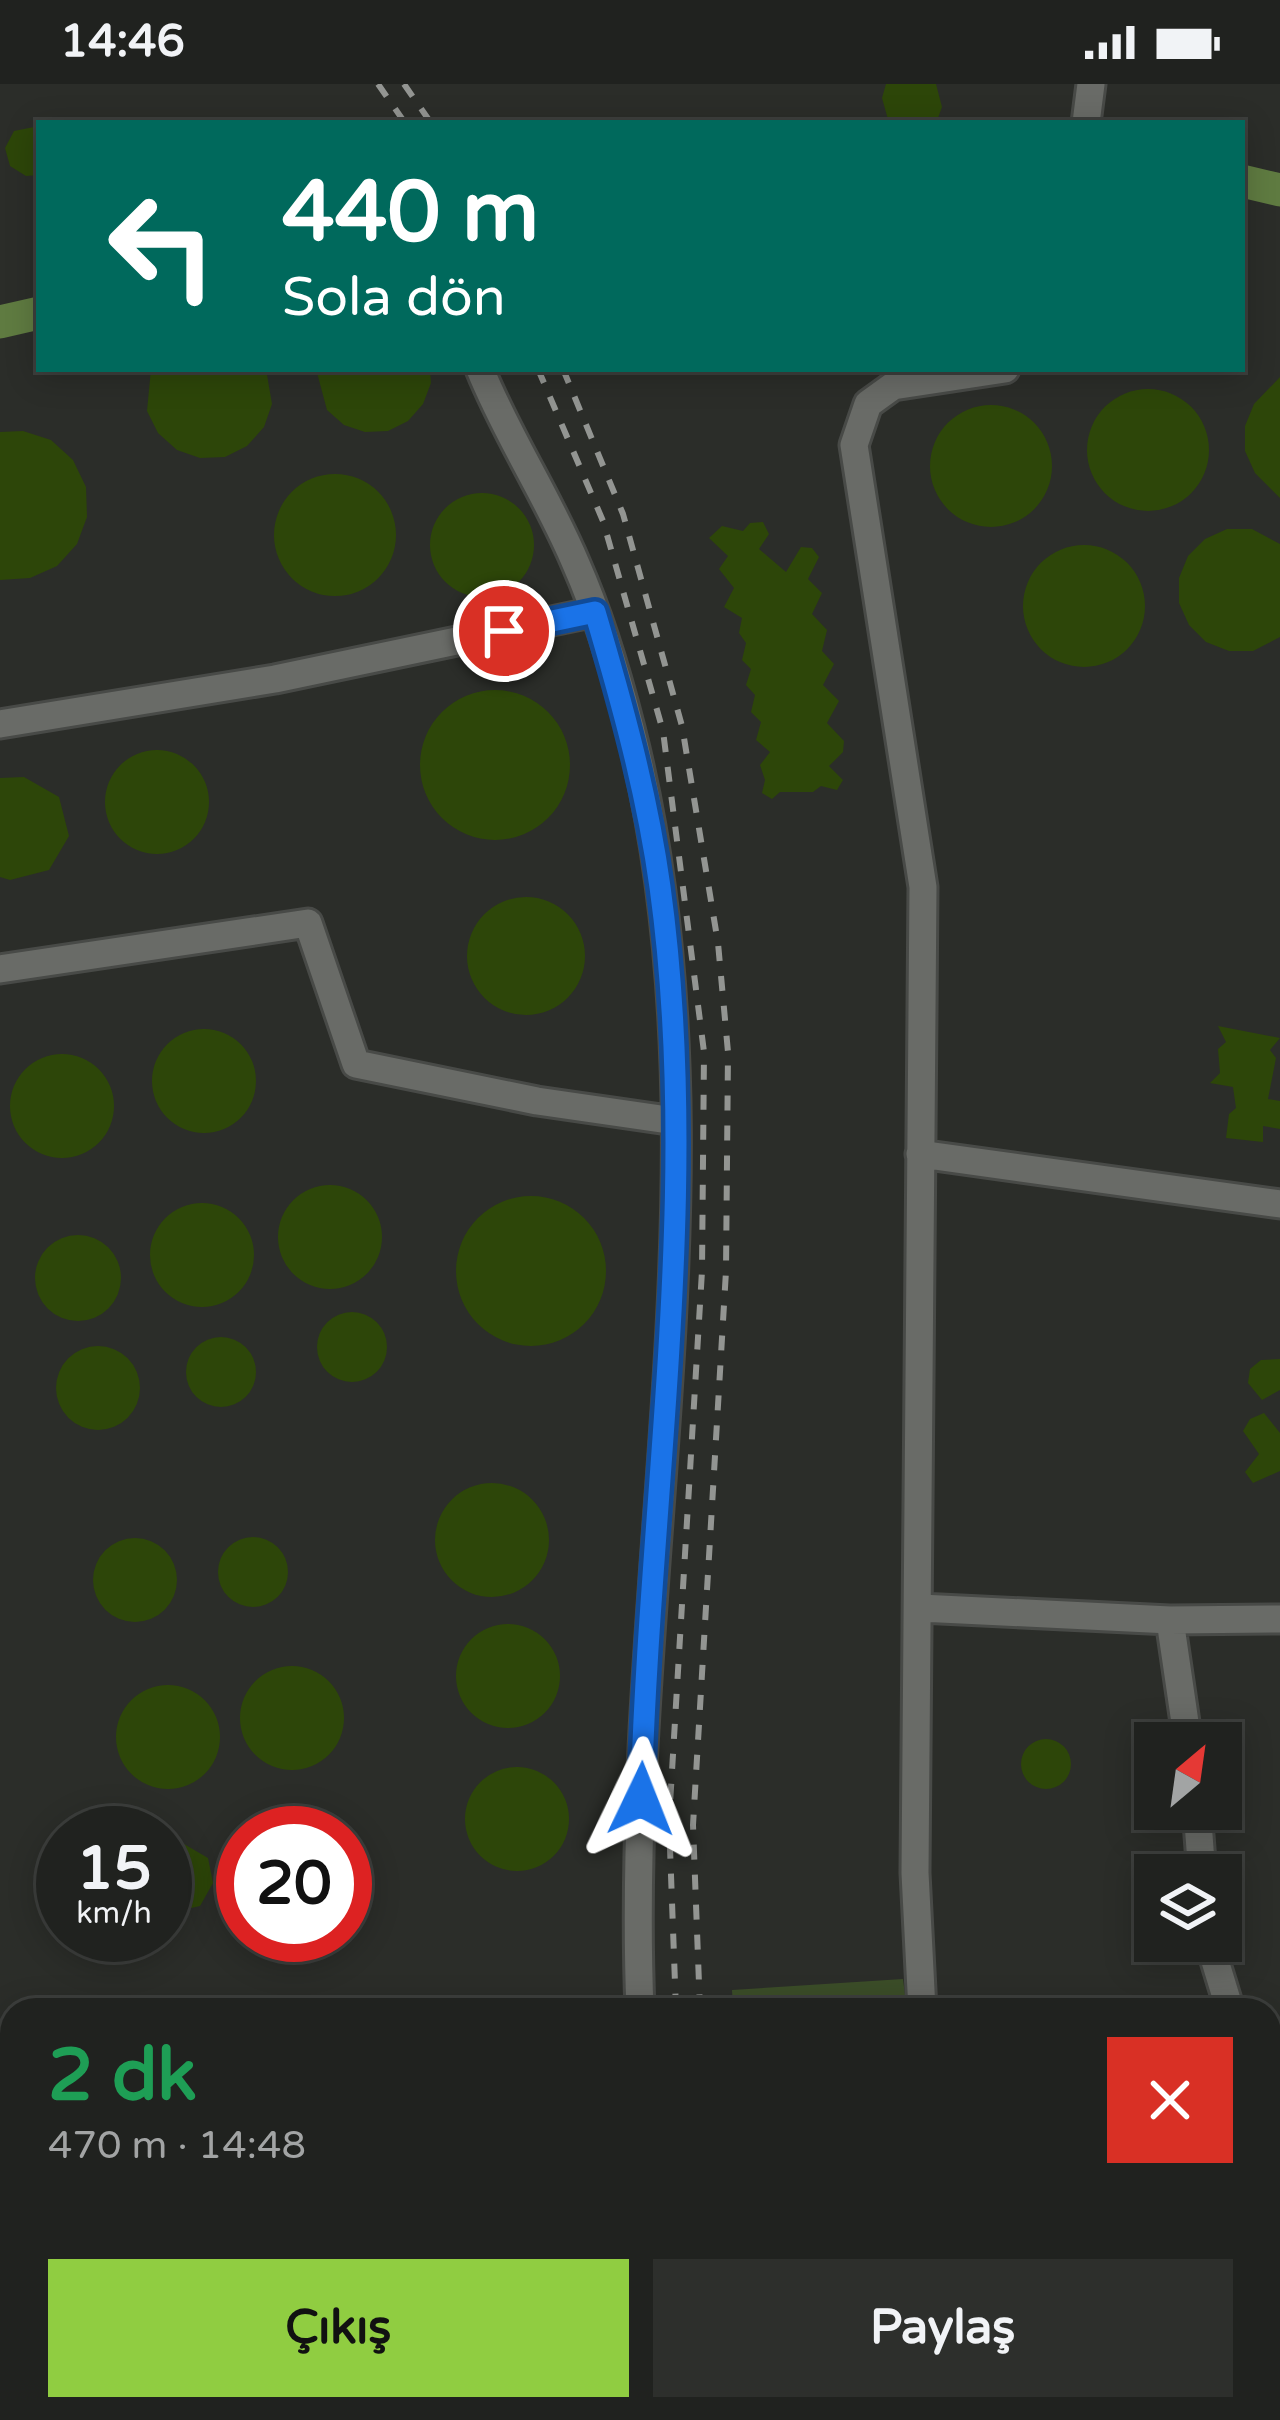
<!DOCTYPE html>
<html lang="tr">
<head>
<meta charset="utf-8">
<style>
  :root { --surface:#20221f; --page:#2d2f2c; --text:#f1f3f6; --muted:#a2a4a4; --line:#3d3f3d; --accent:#90cd41 }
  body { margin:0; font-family:"Varela Round",sans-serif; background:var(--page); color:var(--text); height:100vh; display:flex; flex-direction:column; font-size:45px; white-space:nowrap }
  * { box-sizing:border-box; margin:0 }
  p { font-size:39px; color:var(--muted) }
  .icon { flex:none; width:66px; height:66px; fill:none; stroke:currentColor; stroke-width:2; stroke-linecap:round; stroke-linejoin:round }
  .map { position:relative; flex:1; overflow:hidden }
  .sheet { position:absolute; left:0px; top:1914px; width:1281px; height:423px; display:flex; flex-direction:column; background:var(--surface); border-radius:36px 36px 0 0; box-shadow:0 6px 30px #0003,0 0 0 3px var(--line) }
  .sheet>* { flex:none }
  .guide { position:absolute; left:36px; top:36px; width:1209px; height:252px; border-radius:0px; box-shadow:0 6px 30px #0003,0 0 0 3px var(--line); background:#00695c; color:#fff; overflow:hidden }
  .needle { width:78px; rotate:29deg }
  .fabs { position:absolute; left:1134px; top:1638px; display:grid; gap:24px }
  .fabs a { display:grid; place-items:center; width:108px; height:108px; border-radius:0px; background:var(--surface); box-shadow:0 6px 30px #0003,0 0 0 3px var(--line); font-size:60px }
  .speed { position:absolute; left:36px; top:1722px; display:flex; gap:24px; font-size:60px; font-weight:700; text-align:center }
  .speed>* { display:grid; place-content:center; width:156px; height:156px; border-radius:50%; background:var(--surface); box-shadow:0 6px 30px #0003,0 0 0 3px var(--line); line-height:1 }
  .speed small { font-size:30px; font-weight:400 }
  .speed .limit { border:18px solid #d22; background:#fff; color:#111 }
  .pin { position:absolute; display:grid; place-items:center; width:102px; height:102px; color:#fff; margin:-51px; border:6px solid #fff; border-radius:50%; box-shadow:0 3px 12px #0007 }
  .me { position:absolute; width:132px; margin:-66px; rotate:2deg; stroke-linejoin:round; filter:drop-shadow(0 0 9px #0008) }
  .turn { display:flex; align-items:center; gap:42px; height:252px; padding:0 48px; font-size:54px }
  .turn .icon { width:156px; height:156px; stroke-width:2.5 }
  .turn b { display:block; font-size:84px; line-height:102px }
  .round { display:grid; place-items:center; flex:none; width:126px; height:126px; border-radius:0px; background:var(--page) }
  .summary { display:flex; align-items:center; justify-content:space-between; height:204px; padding:0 48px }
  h1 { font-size:72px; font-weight:700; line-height:90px; color:#1e9e55 }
  .button { display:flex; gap:24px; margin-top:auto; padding:24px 48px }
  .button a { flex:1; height:138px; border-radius:0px; background:var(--accent); color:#111; font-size:48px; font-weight:700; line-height:138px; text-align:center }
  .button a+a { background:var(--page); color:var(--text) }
  .status { display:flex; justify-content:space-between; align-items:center; height:84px; padding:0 60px; background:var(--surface); direction:ltr }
  .status svg { height:33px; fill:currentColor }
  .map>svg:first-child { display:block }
</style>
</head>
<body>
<div class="status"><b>14:46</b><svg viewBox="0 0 49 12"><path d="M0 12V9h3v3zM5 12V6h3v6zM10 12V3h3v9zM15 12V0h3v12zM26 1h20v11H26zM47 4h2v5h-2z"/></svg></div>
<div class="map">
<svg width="1280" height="2336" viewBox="0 0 1280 2336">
  <rect width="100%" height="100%" fill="#2b2d29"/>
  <path fill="#3b4d28" d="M903,1895L907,1926H733L732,1906Z
    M807,2325H992L997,2336H810Z"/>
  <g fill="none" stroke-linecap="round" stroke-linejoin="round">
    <path stroke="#5f7b41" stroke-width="33" d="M1242,97L1280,106
      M0,238L39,229"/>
  </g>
  <path fill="#2d4609" d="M886,0H936L942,23L938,34L933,39H889L882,14Z
    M39,42V91L26,92L10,82L5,64L14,47Z
    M151,285H266L272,320L264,343L247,362L225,373L200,374L177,366L158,349L147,327Z
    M316,285H430L431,299L423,320L408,337L388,347L365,348L344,341L327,326Z
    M1280,293V414L1255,389L1245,367V342L1254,320Z
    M1087 366a61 61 0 1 1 122 0a61 61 0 1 1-122 0Z
    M930 382a61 61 0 1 1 122 0a61 61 0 1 1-122 0Z
    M23,347L51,356L73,376L86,403L87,433L77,460L57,482L30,494L0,496V348Z
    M274 451a61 61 0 1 1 122 0a61 61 0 1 1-122 0Z
    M430 461a52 52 0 1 1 104 0a52 52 0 1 1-104 0Z
    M763,438L769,450L759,465L786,488L801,463L812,464L819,473L808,495L822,509L812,530L827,546L822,567L834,580L823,601L839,617L827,639L844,657L843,668L829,682L843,696L837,706L821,702L813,708H780L772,715L762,709L765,696L760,681L770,668L756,656L761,638L751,628L755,611L746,601L751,585L742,576L746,559L739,549L742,534L724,523L734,504L719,485L728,472L709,454L722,442L743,447L750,439Z
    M1227,445H1252L1280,460V553L1253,567H1229L1206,558L1189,541L1179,519V494L1188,472L1205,455Z
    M1023 522a61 61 0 1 1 122 0a61 61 0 1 1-122 0Z
    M420 681a75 75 0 1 1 150 0a75 75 0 1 1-150 0Z
    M105 718a52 52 0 1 1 104 0a52 52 0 1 1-104 0Z
    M24,693L59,713L69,752L49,786L10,796L0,793V694Z
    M467 872a59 59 0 1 1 118 0a59 59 0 1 1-118 0Z
    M1218,942L1280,954L1270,966L1276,974L1268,1015L1280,1017V1045L1263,1042V1058L1226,1054L1229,1030L1236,1024L1233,1003L1210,999L1220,989L1218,965L1226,958Z
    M152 997a52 52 0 1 1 104 0a52 52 0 1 1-104 0Z
    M10 1022a52 52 0 1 1 104 0a52 52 0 1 1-104 0Z
    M278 1153a52 52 0 1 1 104 0a52 52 0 1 1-104 0Z
    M456 1187a75 75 0 1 1 150 0a75 75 0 1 1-150 0Z
    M150 1171a52 52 0 1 1 104 0a52 52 0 1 1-104 0Z
    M35 1194a43 43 0 1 1 86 0a43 43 0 1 1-86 0Z
    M317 1263a35 35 0 1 1 70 0a35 35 0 1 1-70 0Z
    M186 1288a35 35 0 1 1 70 0a35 35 0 1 1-70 0Z
    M56 1304a42 42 0 1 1 84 0a42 42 0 1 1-84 0Z
    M1280,1275V1306L1262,1316L1248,1299L1250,1285L1261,1276Z
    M1264,1329L1280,1349V1387L1253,1399L1245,1388L1259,1370L1243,1347L1250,1335Z
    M435 1456a57 57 0 1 1 114 0a57 57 0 1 1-114 0Z
    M218 1488a35 35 0 1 1 70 0a35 35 0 1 1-70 0Z
    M93 1496a42 42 0 1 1 84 0a42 42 0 1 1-84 0Z
    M456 1592a52 52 0 1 1 104 0a52 52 0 1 1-104 0Z
    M240 1634a52 52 0 1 1 104 0a52 52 0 1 1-104 0Z
    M116 1653a52 52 0 1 1 104 0a52 52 0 1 1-104 0Z
    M1021 1680a25 25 0 1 1 50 0a25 25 0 1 1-50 0Z
    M465 1735a52 52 0 1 1 104 0a52 52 0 1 1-104 0Z
    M184,1760L208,1774L213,1799L200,1822L174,1828L165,1825V1763Z"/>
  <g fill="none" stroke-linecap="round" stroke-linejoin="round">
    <defs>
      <path id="minor" d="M1086,39L1091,0
        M480,285C507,352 548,413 576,480C599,532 616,589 630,644C737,1064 623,1500 640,1926
        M0,640L275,595L595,528
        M0,885L308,839L356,980L537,1017L675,1037
        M920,1070L1280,1120
        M920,1524L1170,1536L1280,1535
        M1170,1536L1188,1659
        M1197,1725L1202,1791
        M1209,1857L1230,1926
        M922,1926L915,1789L923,803L854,361L868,320L893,302L1005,285
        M1269,2028L1280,2055
        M696,2325L699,2336
        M1025,2325L1029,2336"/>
    </defs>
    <use href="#minor" stroke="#484a47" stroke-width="33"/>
    <use href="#minor" stroke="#696b67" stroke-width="27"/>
    <path stroke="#939592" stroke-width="6" stroke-dasharray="15 15" stroke-linecap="butt" d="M378,0L405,39
      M404,0L431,39
      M538,285L603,437L663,647L704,968L702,1187L669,1737L676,1926
      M563,285L623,430L682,642L718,859L728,968L726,1187L693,1741L700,1926
      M756,2325L759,2336
      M779,2325L782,2336"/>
  </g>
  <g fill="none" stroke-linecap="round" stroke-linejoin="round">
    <defs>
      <path id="route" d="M504,547L595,528C622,619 647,709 660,803C702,1107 649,1412 641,1715"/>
    </defs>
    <use href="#route" stroke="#114b97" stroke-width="30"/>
    <use href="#route" stroke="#1a73e8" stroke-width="21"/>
  </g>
</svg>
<div class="fabs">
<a><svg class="needle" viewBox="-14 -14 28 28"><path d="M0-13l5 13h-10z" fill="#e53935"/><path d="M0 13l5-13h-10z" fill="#a2a4a4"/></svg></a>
<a><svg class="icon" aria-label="layers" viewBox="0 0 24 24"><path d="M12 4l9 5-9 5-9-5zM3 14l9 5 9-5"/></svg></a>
</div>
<div class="speed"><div>15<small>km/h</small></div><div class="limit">20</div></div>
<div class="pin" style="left:504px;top:547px;background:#d93025"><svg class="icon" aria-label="arrive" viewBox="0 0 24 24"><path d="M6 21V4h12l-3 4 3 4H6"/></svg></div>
<svg class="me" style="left:641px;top:1715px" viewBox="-20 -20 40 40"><path d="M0-17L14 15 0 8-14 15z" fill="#1a73e8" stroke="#fff" stroke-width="4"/></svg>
<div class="guide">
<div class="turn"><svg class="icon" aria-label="left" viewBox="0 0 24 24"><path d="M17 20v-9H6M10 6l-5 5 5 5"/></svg><div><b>440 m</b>Sola dön</div></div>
</div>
<section class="sheet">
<div class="summary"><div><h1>2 dk</h1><p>470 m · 14:48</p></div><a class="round" style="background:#d93025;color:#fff"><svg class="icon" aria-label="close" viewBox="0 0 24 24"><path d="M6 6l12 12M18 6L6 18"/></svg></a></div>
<div class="button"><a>Çıkış</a><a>Paylaş</a></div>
</section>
</div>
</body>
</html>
